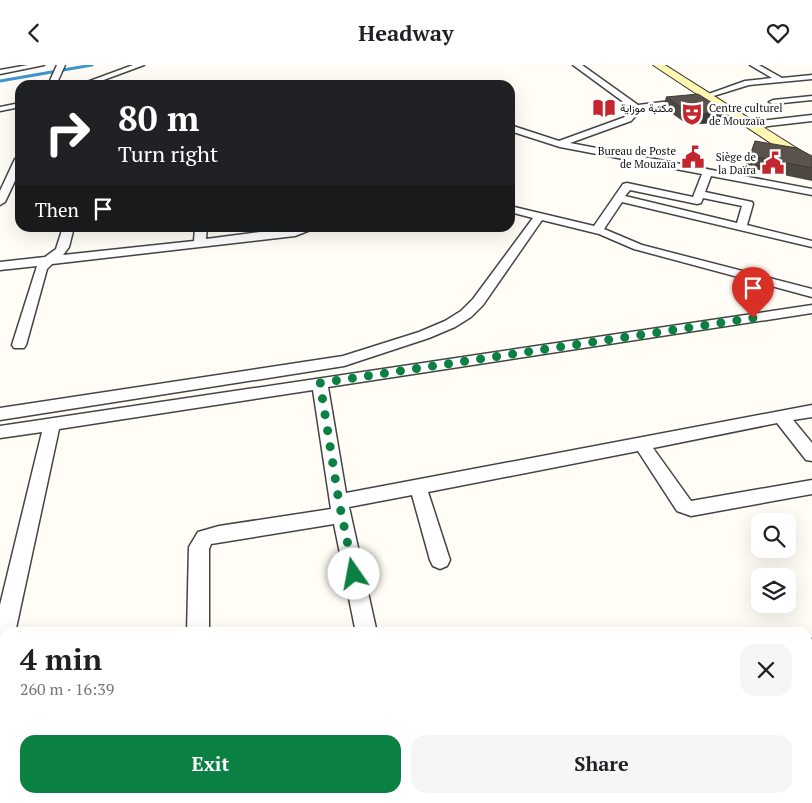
<!DOCTYPE html>
<html lang="en">
<head>
<meta charset="utf-8">
<style>
  :root { --surface:#fff; --page:#f6f6f6; --text:#202124; --muted:#757577; --accent:#0b8043 }
  body { margin:0; font-family:"PT Serif",Vazirmatn,serif; background:var(--page); color:var(--text); height:100vh; display:flex; flex-direction:column; font-size:19px; white-space:nowrap }
  * { box-sizing:border-box; margin:0 }
  p { font-size:16px; color:var(--muted) }
  .icon { flex:none; width:28px; height:28px; fill:none; stroke:currentColor; stroke-width:2; stroke-linecap:round; stroke-linejoin:round }
  .map { position:relative; flex:1; overflow:hidden }
  .drawer { position:absolute; left:0px; top:562px; width:812px; height:176px; display:flex; flex-direction:column; background:var(--surface); border-radius:15px 15px 0 0; box-shadow:0 5px 20px #0002 }
  .drawer>* { flex:none }
  .guide { position:absolute; left:15px; top:15px; width:500px; height:152px; border-radius:15px; box-shadow:0 5px 20px #0002; background:#202124; color:#fff; overflow:hidden }
  .tools { position:absolute; left:751px; top:448px; display:grid; gap:10px }
  .tools a { display:grid; place-items:center; width:45px; height:45px; border-radius:10px; background:var(--surface); box-shadow:0 5px 20px #0002; font-size:25px }
  .pin { position:absolute; display:grid; place-items:center; width:42px; height:42px; color:#fff; margin:-51px -21px; border-radius:50% 50% 50% 0; rotate:-45deg; box-shadow:0 0 5px #0007 }
  .pin .icon { rotate:45deg }
  .me { position:absolute; width:55px; margin:-28px; rotate:348deg; stroke-linejoin:round; filter:drop-shadow(0 0 4px #0008) }
  .turn { display:flex; align-items:center; gap:18px; height:105px; padding:0 20px; font-size:22px }
  .turn .icon { width:65px; height:65px; stroke-width:2.5 }
  .turn b { display:block; font-size:35px; line-height:42px }
  .then { display:flex; align-items:center; height:48px; padding:0 20px; background:#0003; gap:10px; font-size:19px }
  .round { display:grid; place-items:center; flex:none; width:52px; height:52px; border-radius:15px; background:var(--page) }
  .summary { display:flex; align-items:center; justify-content:space-between; height:85px; padding:0 20px }
  h1 { font-size:30px; font-weight:800; line-height:38px }
  .cta { display:flex; gap:10px; margin-top:auto; padding:10px 20px }
  .cta a { flex:1; height:58px; border-radius:15px; background:var(--accent); color:#fff; font-size:20px; font-weight:800; line-height:58px; text-align:center }
  .cta a+a { background:var(--page); color:var(--text) }
  header { display:flex; justify-content:space-between; align-items:center; height:65px; padding:0 20px; background:var(--surface); font-size:22px; font-weight:800 }
  .map>svg:first-child { display:block }
</style>
</head>
<body>
<header><svg class="icon" aria-label="back" viewBox="0 0 24 24"><path d="M15 5l-7 7 7 7"/></svg>Headway<svg class="icon" aria-label="heart" viewBox="0 0 24 24"><path d="M12 20l-8-8c-3-5 5-10 8-4 3-6 11-1 8 4z"/></svg></header>
<div class="map">
<svg width="812" height="738" viewBox="0 0 812 738">
  <rect width="100%" height="100%" fill="#fffdf5"/>
  <g fill="none" stroke-linecap="round" stroke-linejoin="round">
    <path stroke="#3f96cf" stroke-width="3" d="M0,16L92,0"/>
    <defs>
      <path id="street" d="M28,0H44L0,9V5Z
        M57,0H65L56,20H48Z
        M133,0H144L90,20H79Z
        M573,0H582L638,40L687,34L691,36L687,38L643,43L631,56L570,78L812,124V130L711,111L705,127L752,137L753,139L747,160L812,176V182L622,137L604,164L642,180L812,224V232L634,184L599,169L542,155L483,240L471,252L455,262L429,273L344,301L0,355V343L343,291L419,267L445,256L461,246L473,234L533,153L510,147V141L594,161L623,119L627,118L693,132L702,109L560,82L510,66V60L559,76L625,52L633,44ZM630,125L697,139L701,138L703,133L742,141L737,158L625,131Z
        M750,0H759L782,13L812,10V14L749,20L707,33L703,31L745,16L772,13Z
        M812,31V35L773,39L769,37L773,35Z
        M20,38V42L0,46V42Z
        M812,50V56L752,63L748,60L752,57Z
        M20,91V105L5,137L0,140V126L15,94Z
        M63,162H74L69,182L63,190L194,176L195,162H207L206,174L300,162H318L295,171L52,199L47,204L26,280L24,283H14L12,280L37,201L0,205V197L45,192L56,184Z
        M812,240V248L328,322L346,428L812,340V352L793,355L812,378V396L806,395L777,358L653,383L691,436L812,415V429L691,451L677,446L638,386L428,427L450,495L447,501L440,504L433,501L430,495L412,430L349,442L377,568H356L334,459L211,479L209,484V568H187L189,482L198,467L219,461L331,444L313,325L59,364L15,568H5V594L0,596V540L42,367L0,373V361Z
        M812,574V596L808,597V576Z
        M808,672L812,674V704L808,702Z
        M186,734H210L211,738H185Z
        M390,734H415L417,738H391Z"/>
      <path id="secondary" d="M653,0H665L812,93V103L807,102Z"/>
    </defs>
    <use href="#street" stroke="#444" stroke-width="3"/>
    <use href="#secondary" stroke="#333" stroke-width="2"/>
    <use href="#street" fill="#fff" fill-rule="evenodd"/>
    <use href="#secondary" fill="#fff6b0" fill-rule="evenodd"/>
  </g>
  <path fill="#4d4742" d="M666,32L725,46L721,57L688,60L663,42Z
    M755,76L812,91V116L745,102Z"/>
  <path fill="#3f3936" d="M725,46L721,57L688,60L692,50Z"/>
  <path fill="#5a524d" stroke="#3f3936" d="M698,29L725,46L692,50L666,32Z
    M755,76L797,83L812,91V103L750,91Z"/>
  <g fill="none" stroke-linecap="round" stroke-linejoin="round">
    <path stroke="#0b8043" stroke-width="9" stroke-dasharray="0 16.2" d="M354,509L339,437L320,318L753,253"/>
  </g>
  <defs>
    <symbol id="library-bare" viewBox="-9 -9 18 18"><path d="M-6-4Q-3-5.5-.7-3.5V5Q-3 3-6 4ZM6-4Q3-5.5 .7-3.5V5Q3 3 6 4Z" fill="#c4262e" stroke="#fff" stroke-width="2.5" paint-order="stroke"/></symbol>
    <symbol id="theatre-bare" viewBox="-9 -9 18 18"><path d="M-5-5.5Q0-4 5-5.5V0Q5 5 0 6Q-5 5-5 0ZM-3.3-2.5H-1v1.5H-3.3ZM1-2.5H3.3v1.5H1ZM-2.8 1Q0 5.5 2.8 1Z" fill="#c4262e" stroke="#fff" stroke-width="2.5" paint-order="stroke"/></symbol>
    <symbol id="civic-bare" viewBox="-9 -9 18 18"><path d="M-.6-6.5H3V-4.5H.6V-3L4-1V1h2V6H-6V1h2V-1L-.6-3ZM-1.2 2.5V6h2.4V2.5Z" fill="#c4262e" stroke="#fff" stroke-width="2.5" paint-order="stroke"/></symbol>
  </defs>
  <g fill-rule="evenodd">
    <use href="#library-bare" x="588" y="27" width="32" height="32"/>
    <use href="#theatre-bare" x="676" y="33" width="32" height="32"/>
    <use href="#civic-bare" x="677" y="76" width="32" height="32"/>
    <use href="#civic-bare" x="757" y="82" width="32" height="32"/>
  </g>
  <g text-anchor="middle" dominant-baseline="central" stroke-width="5" stroke-linejoin="round" paint-order="stroke">
    <g font-size="11" fill="#111" stroke="#fff" text-anchor="start">
      <text x="620" y="43">مكتبة موزاية</text>
      <text x="709" y="43">Centre culturel<tspan x="709" dy="13">de Mouzaïa</tspan></text>
      <text x="676" y="86" text-anchor="end">Bureau de Poste<tspan x="676" dy="13">de Mouzaïa</tspan></text>
      <text x="756" y="92" text-anchor="end">Siège de<tspan x="756" dy="13">la Daïra</tspan></text>
    </g>
  </g>
</svg>
<div class="tools">
<a><svg class="icon" aria-label="search" viewBox="0 0 24 24"><circle cx="10" cy="10" r="6"/><path d="M15 15l6 6"/></svg></a>
<a><svg class="icon" aria-label="layers" viewBox="0 0 24 24"><path d="M12 4l9 5-9 5-9-5zM3 14l9 5 9-5"/></svg></a>
</div>
<div class="pin" style="left:753px;top:253px;background:#d93025"><svg class="icon" aria-label="arrive" viewBox="0 0 24 24"><path d="M6 21V4h12l-3 4 3 4H6"/></svg></div>
<svg class="me" style="left:354px;top:509px" viewBox="-20 -20 40 40"><circle r="19" fill="#fff"/><path d="M0-13L10 11 0 6-10 11z" fill="#0b8043"/></svg>
<div class="guide">
<div class="turn"><svg class="icon" aria-label="right" viewBox="0 0 24 24"><path d="M7 20v-9h11M14 6l5 5-5 5"/></svg><div><b>80 m</b>Turn right</div></div>
<div class="then">Then<svg class="icon" aria-label="arrive" viewBox="0 0 24 24"><path d="M6 21V4h12l-3 4 3 4H6"/></svg></div>
</div>
<section class="drawer">
<div class="summary"><div><h1>4 min</h1><p>260 m · 16:39</p></div><a class="round"><svg class="icon" aria-label="close" viewBox="0 0 24 24"><path d="M6 6l12 12M18 6L6 18"/></svg></a></div>
<div class="cta"><a>Exit</a><a>Share</a></div>
</section>
</div>
</body>
</html>
